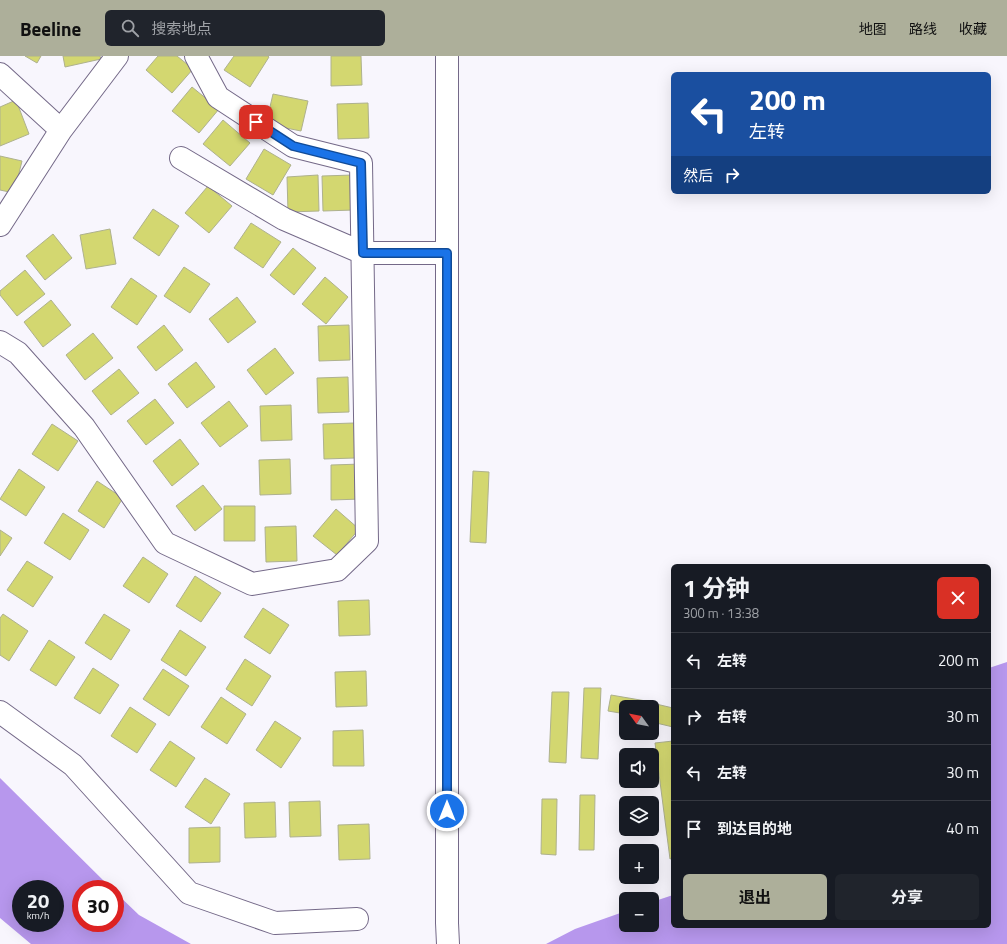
<!DOCTYPE html>
<html lang="zh">
<head>
<meta charset="utf-8">
<style>
  :root { --surface:#171b24; --page:#20242c; --text:#f1f3f6; --muted:#9ea1a6; --line:#363941; --accent:#adaf9a }
  body { margin:0; font-family:"Titillium Web","Noto Sans SC",sans-serif; background:var(--page); color:var(--text); height:100vh; display:flex; flex-direction:column; font-size:15px; white-space:nowrap }
  * { box-sizing:border-box; margin:0 }
  p { font-size:13px; color:var(--muted) }
  .icon { flex:none; width:22px; height:22px; fill:none; stroke:currentColor; stroke-width:2; stroke-linecap:round; stroke-linejoin:round }
  .map { position:relative; flex:1; overflow:hidden }
  .side { position:absolute; left:671px; top:508px; width:320px; height:364px; display:flex; flex-direction:column; background:var(--surface); border-radius:6px; box-shadow:0 4px 16px #0002 }
  .side>* { flex:none }
  .hud { position:absolute; left:671px; top:16px; width:320px; height:122px; border-radius:6px; box-shadow:0 4px 16px #0002; background:#1a4fa0; color:#fff; overflow:hidden }
  .needle { width:26px; rotate:303deg }
  .controls { position:absolute; left:619px; top:644px; display:grid; gap:8px }
  .controls a { display:grid; place-items:center; width:40px; height:40px; border-radius:6px; background:var(--surface); box-shadow:0 4px 16px #0002; font-size:20px }
  .speed { position:absolute; left:12px; top:824px; display:flex; gap:8px; font-size:20px; font-weight:700; text-align:center }
  .speed>* { display:grid; place-content:center; width:52px; height:52px; border-radius:50%; background:var(--surface); box-shadow:0 4px 16px #0002; line-height:1 }
  .speed small { font-size:10px; font-weight:400 }
  .speed .limit { border:6px solid #d22; background:#fff; color:#111 }
  .pin { position:absolute; display:grid; place-items:center; width:34px; height:34px; color:#fff; margin:-17px; border-radius:8px; box-shadow:0 2px 6px #0006 }
  .me { position:absolute; width:44px; margin:-22px; rotate:0deg; stroke-linejoin:round; filter:drop-shadow(0 0 3px #0008) }
  .turn { display:flex; align-items:center; gap:14px; height:84px; padding:0 12px; font-size:18px }
  .turn .icon { width:52px; height:52px; stroke-width:2.5 }
  .turn b { display:block; font-size:28px; line-height:34px }
  .then { display:flex; align-items:center; height:38px; padding:0 12px; background:#0003; gap:8px; font-size:15px }
  .round { display:grid; place-items:center; flex:none; width:42px; height:42px; border-radius:6px; background:var(--page) }
  .overview { display:flex; align-items:center; justify-content:space-between; height:68px; padding:0 12px }
  h1 { font-size:24px; font-weight:700; line-height:30px }
  .primary-button { display:flex; gap:8px; margin-top:auto; padding:8px 12px }
  .primary-button a { flex:1; height:46px; border-radius:6px; background:var(--accent); color:#111; font-size:16px; font-weight:700; line-height:46px; text-align:center }
  .primary-button a+a { background:var(--page); color:var(--text) }
  ul { padding:0; list-style:none }
  li { display:flex; align-items:center; gap:12px; height:56px; padding:0 12px; border-top:1px solid var(--line) }
  li div { flex:1 }
  li b { display:block; font-size:15px }
  li em { font-style:normal }
  header { display:flex; align-items:center; gap:24px; box-sizing:border-box; height:56px; padding:0 20px; background:var(--accent); color:#111 }
  header strong { font-size:19px }
  nav { display:flex; gap:22px; margin-inline-start:auto; font-size:14px }
  .search { width:280px; height:36px; background:var(--page); display:flex; align-items:center; gap:10px; box-sizing:border-box; padding:0 14px; border-radius:6px; color:var(--muted); font-size:15px }
  .map>svg:first-child { display:block }
</style>
</head>
<body>
<header>
<strong>Beeline</strong>
<div class="search"><svg class="icon" aria-label="search" viewBox="0 0 24 24"><circle cx="10" cy="10" r="6"/><path d="M15 15l6 6"/></svg>搜索地点</div>
<nav><a>地图</a><a>路线</a><a>收藏</a></nav>
</header>
<div class="map">
<svg width="1007" height="888" viewBox="0 0 1007 888">
  <rect width="100%" height="100%" fill="#f8f6fd"/>
  <path fill="#b797ed" fill-rule="evenodd" d="M1007,606V888H546L575,873L626,855V869H652V846L673,839V870H989V612Z
    M0,722L112,833H81V867H115V836L139,859L191,888H31L0,862ZM21,833H55V867H21Z"/>
  <path fill="#d3d770" stroke="#aeb18e" d="M25,0H41L37,7Z
    M63,0H100L101,3L65,11Z
    M158,0H177L193,13L172,37L146,14Z
    M234,0H268L269,1L250,31L224,14Z
    M331,0H361L362,29L331,30Z
    M192,31L219,53L199,77L172,55Z
    M273,38L308,45L301,75L266,68Z
    M16,44L29,78L0,90V51Z
    M368,47L369,82L338,83L337,48Z
    M223,64L250,87L230,110L203,88Z
    M264,93L291,109L273,139L246,123Z
    M0,100L22,105L14,137L0,134Z
    M318,119L319,155L288,156L287,121Z
    M353,119L354,154L323,155L322,120Z
    M208,130L232,150L209,177L185,157Z
    M153,153L179,170L159,200L133,182Z
    M251,167L281,186L263,212L234,192Z
    M110,173L116,208L86,213L80,179Z
    M53,178L72,202L45,224L26,200Z
    M293,192L316,212L294,239L270,219Z
    M184,211L210,228L190,257L164,240Z
    M25,214L45,238L17,260L0,239V235Z
    M325,221L348,241L326,268L302,248Z
    M131,222L157,240L137,269L111,251Z
    M237,241L256,266L228,287L209,263Z
    M51,244L71,269L43,291L24,266Z
    M164,269L183,294L156,315L137,291Z
    M349,269L350,304L319,305L318,270Z
    M93,277L113,302L85,324L66,299Z
    M275,292L294,317L266,339L247,314Z
    M196,306L215,331L187,352L168,328Z
    M119,313L139,337L111,359L92,335Z
    M348,321L349,356L318,357L317,322Z
    M155,343L174,367L146,389L127,365Z
    M229,345L248,370L220,391L201,367Z
    M291,349L292,384L261,385L260,350Z
    M354,367L355,402L324,403L323,368Z
    M52,368L78,385L58,415L32,398Z
    M180,383L199,408L172,430L153,405Z
    M290,403L291,438L260,439L259,404Z
    M362,408V443L331,444V409Z
    M19,413L45,431L26,460L0,443Z
    M473,415L489,416L486,487L470,486Z
    M97,425L123,442L104,472L78,455Z
    M203,429L222,453L195,475L176,450Z
    M224,450H255V485H224Z
    M336,453L359,473L337,499L313,480Z
    M63,457L89,474L70,504L44,487Z
    M296,470L297,505L266,506L265,471Z
    M0,474L12,482L0,500Z
    M143,501L168,518L149,547L123,530Z
    M27,505L53,521L33,551L7,534Z
    M195,520L221,537L201,566L176,550Z
    M369,544L370,579L339,580L338,545Z
    M263,552L289,569L270,598L244,581Z
    M3,558L28,575L9,605L0,599V562Z
    M104,558L130,574L111,604L85,587Z
    M180,574L206,591L186,620L161,604Z
    M49,584L75,601L56,630L30,614Z
    M245,603L271,620L252,650L226,633Z
    M93,612L119,629L100,658L74,642Z
    M163,613L189,630L169,660L143,643Z
    M366,615L367,650L336,651L335,616Z
    M584,632H601L598,703L581,702Z
    M552,636H569L566,707L549,706Z
    M611,639L646,645L645,651H626V658L608,655Z
    M221,641L246,658L227,688L201,671Z
    M656,648L673,652V671L652,666Z
    M130,651L156,668L137,697L111,680Z
    M275,665L301,682L281,712L256,694Z
    M363,674L364,710H333V675Z
    M170,685L195,702L176,731L150,714Z
    M673,685V802L670,803L655,687Z
    M205,722L230,738L211,768L185,751Z
    M580,739H595L594,794H579Z
    M542,743H557L556,799L541,798Z
    M320,745L321,780L290,781L289,746Z
    M275,746L276,781L245,782L244,747Z
    M369,768L370,803L339,804L338,769Z
    M220,771V806L189,807V772Z"/>
  <g fill="none" stroke-linecap="round" stroke-linejoin="round">
    <defs>
      <path id="minor" d="M447,0V867L448,888
        M0,18L61,74
        M181,102L284,163L363,197H447
        M0,169L61,74L117,0
        M0,286L18,297L84,371L165,487L252,528L337,514L367,485L361,107L293,90L218,41L196,0
        M0,656L73,709L189,837L275,867L357,863"/>
    </defs>
    <use href="#minor" stroke="#746988" stroke-width="24"/>
    <use href="#minor" stroke="#fff" stroke-width="22"/>
  </g>
  <g fill="none" stroke-linecap="round" stroke-linejoin="round">
    <defs>
      <path id="route" d="M256,66L293,90L361,107L363,197H447V755"/>
    </defs>
    <use href="#route" stroke="#114b97" stroke-width="10"/>
    <use href="#route" stroke="#1a73e8" stroke-width="7"/>
  </g>
</svg>
<div class="controls">
<a><svg class="needle" viewBox="-14 -14 28 28"><path d="M0-13l5 13h-10z" fill="#e53935"/><path d="M0 13l5-13h-10z" fill="#9ea1a6"/></svg></a>
<a><svg class="icon" aria-label="sound" viewBox="0 0 24 24"><path d="M4 9h4l5-4v14l-5-4H4zM17 9q2 3 0 6"/></svg></a>
<a><svg class="icon" aria-label="layers" viewBox="0 0 24 24"><path d="M12 4l9 5-9 5-9-5zM3 14l9 5 9-5"/></svg></a>
<a>+</a>
<a>−</a>
</div>
<div class="speed"><div>20<small>km/h</small></div><div class="limit">30</div></div>
<div class="pin" style="left:256px;top:66px;background:#d93025"><svg class="icon" aria-label="arrive" viewBox="0 0 24 24"><path d="M6 21V4h12l-3 4 3 4H6"/></svg></div>
<svg class="me" style="left:447px;top:755px" viewBox="-20 -20 40 40"><circle r="17" fill="#1a73e8" stroke="#fff" stroke-width="3"/><path d="M0-11L8 9 0 5-8 9z" fill="#fff"/></svg>
<div class="hud">
<div class="turn"><svg class="icon" aria-label="left" viewBox="0 0 24 24"><path d="M17 20v-9H6M10 6l-5 5 5 5"/></svg><div><b>200 m</b>左转</div></div>
<div class="then">然后<svg class="icon" aria-label="right" viewBox="0 0 24 24"><path d="M7 20v-9h11M14 6l5 5-5 5"/></svg></div>
</div>
<section class="side">
<div class="overview"><div><h1>1 分钟</h1><p>300 m · 13:38</p></div><a class="round" style="background:#d93025;color:#fff"><svg class="icon" aria-label="close" viewBox="0 0 24 24"><path d="M6 6l12 12M18 6L6 18"/></svg></a></div>
<ul>
<li><svg class="icon" aria-label="left" viewBox="0 0 24 24"><path d="M17 20v-9H6M10 6l-5 5 5 5"/></svg><div><b>左转</b></div><em>200 m</em></li>
<li><svg class="icon" aria-label="right" viewBox="0 0 24 24"><path d="M7 20v-9h11M14 6l5 5-5 5"/></svg><div><b>右转</b></div><em>30 m</em></li>
<li><svg class="icon" aria-label="left" viewBox="0 0 24 24"><path d="M17 20v-9H6M10 6l-5 5 5 5"/></svg><div><b>左转</b></div><em>30 m</em></li>
<li><svg class="icon" aria-label="arrive" viewBox="0 0 24 24"><path d="M6 21V4h12l-3 4 3 4H6"/></svg><div><b>到达目的地</b></div><em>40 m</em></li>
</ul>
<div class="primary-button"><a>退出</a><a>分享</a></div>
</section>
</div>
</body>
</html>
